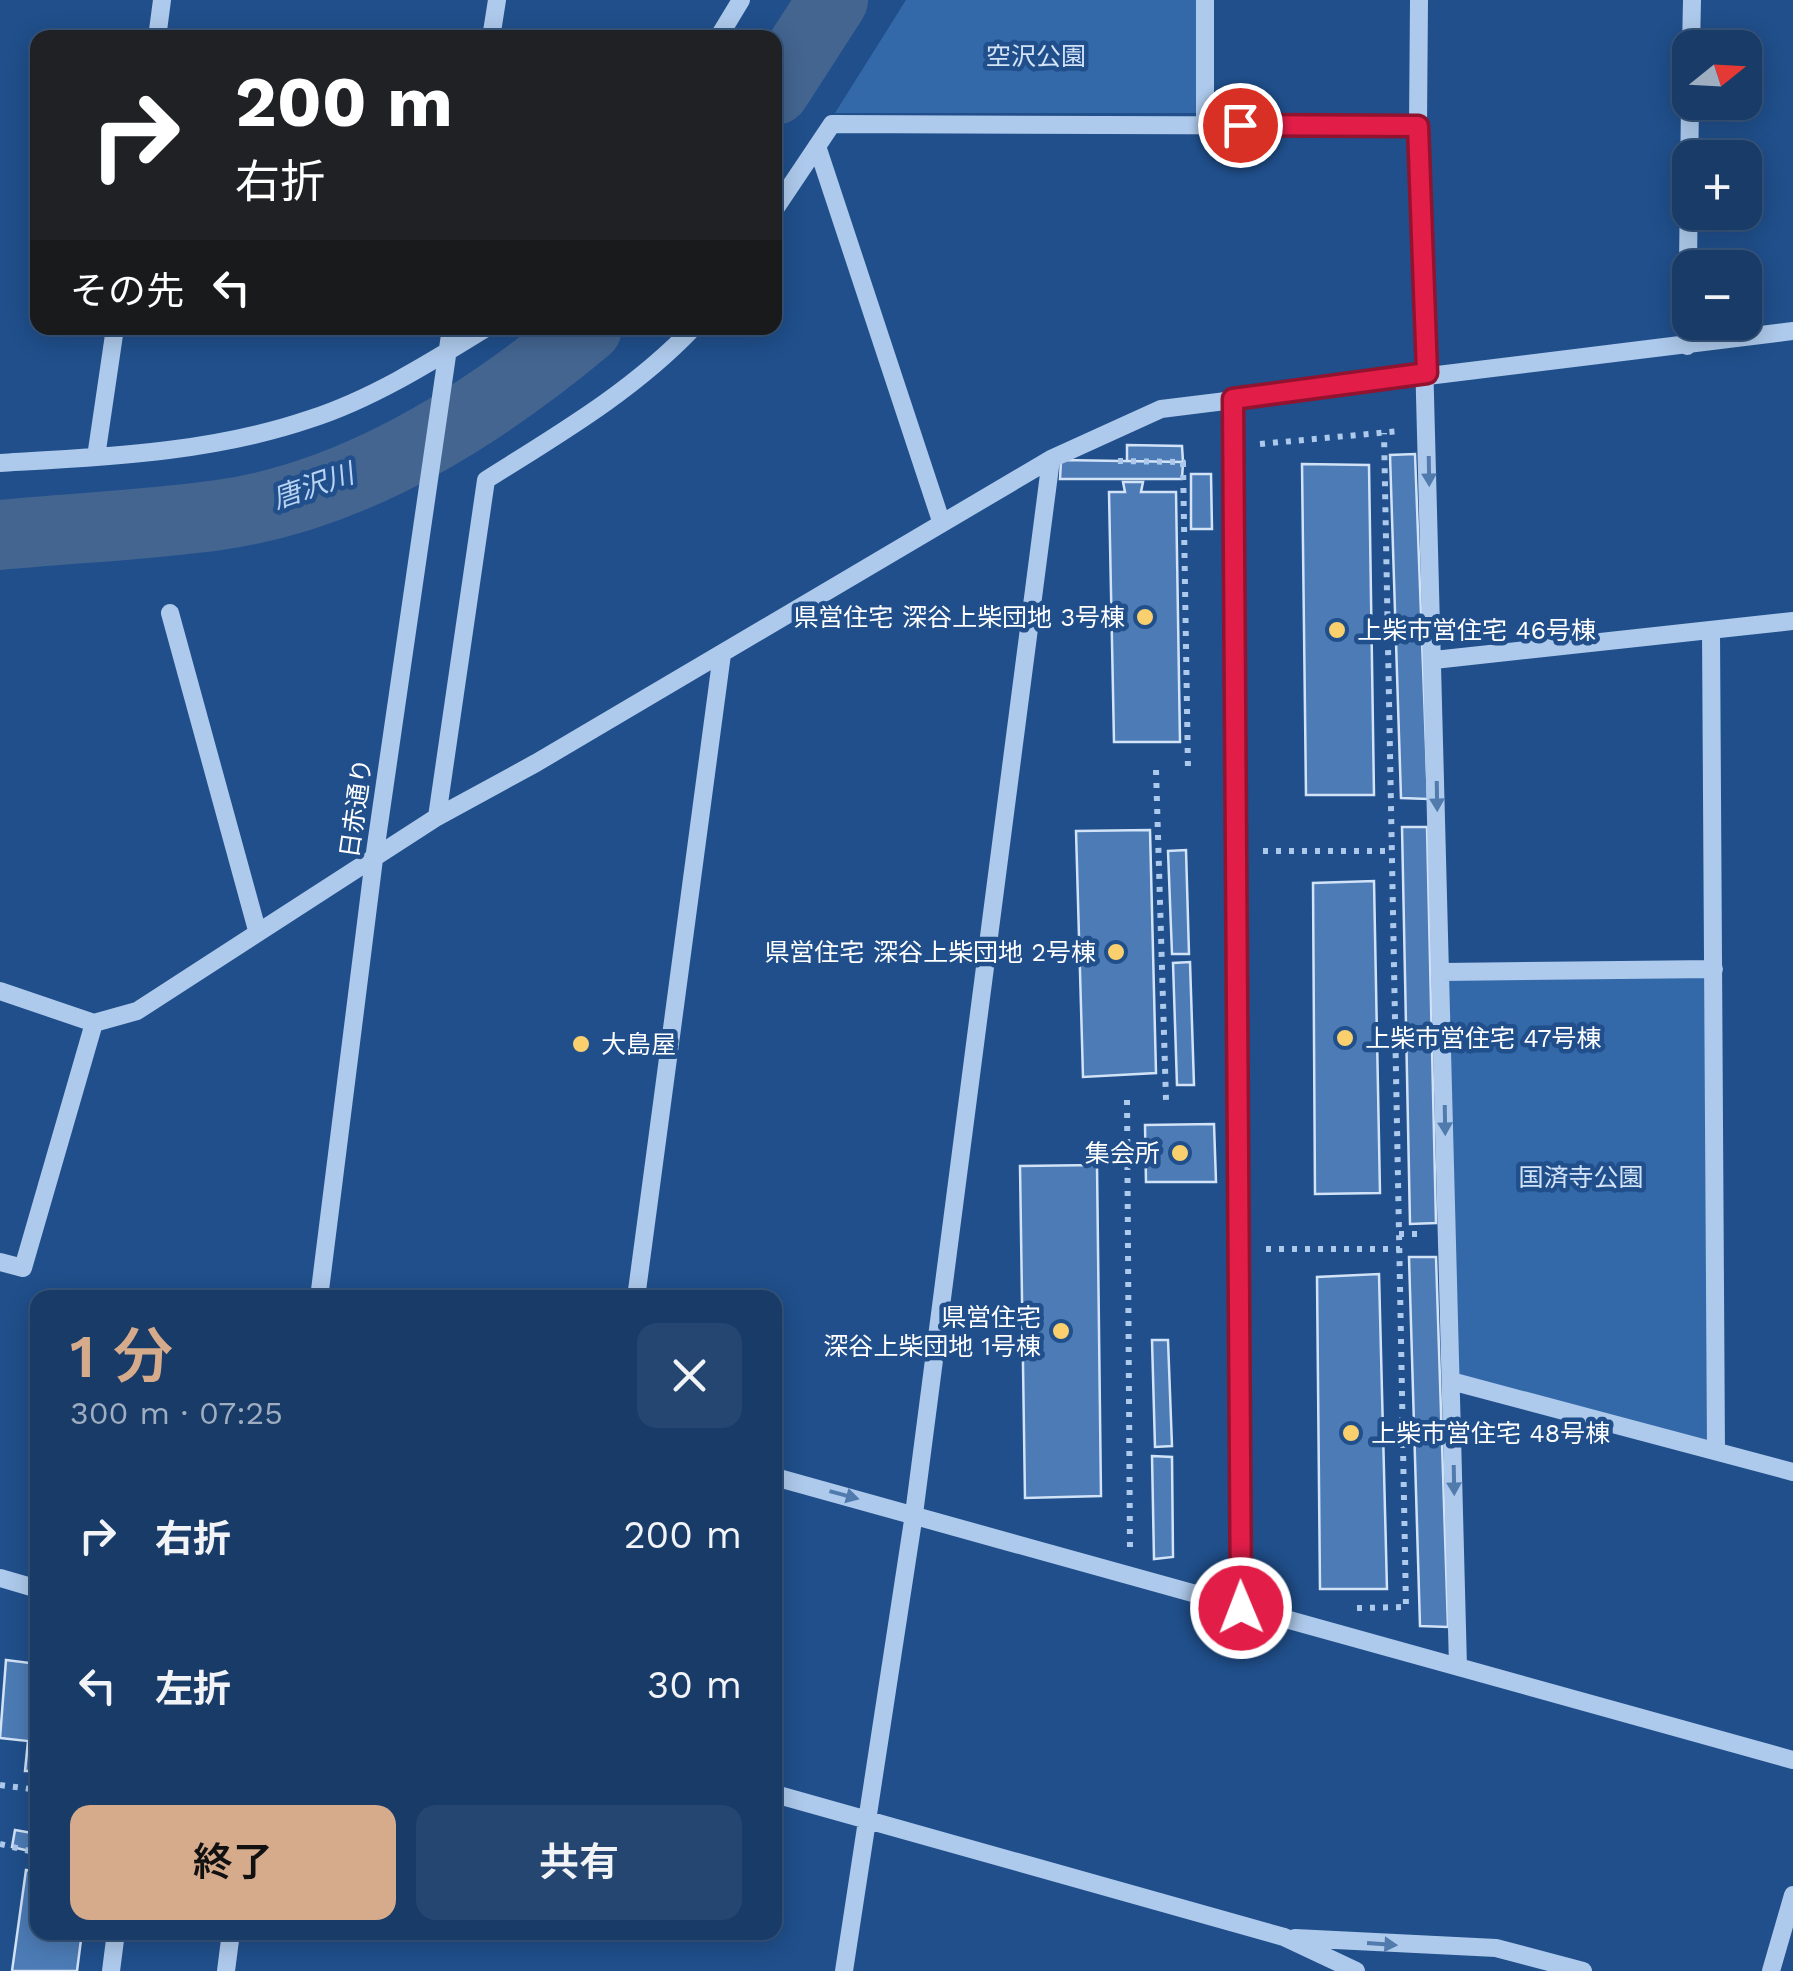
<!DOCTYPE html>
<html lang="ja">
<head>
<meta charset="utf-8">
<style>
  :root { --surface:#183b68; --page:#254671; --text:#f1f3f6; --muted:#9fadc0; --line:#36557c; --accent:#d6ab8b }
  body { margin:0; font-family:"Work Sans","Noto Sans JP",sans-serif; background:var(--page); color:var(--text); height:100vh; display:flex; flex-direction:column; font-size:38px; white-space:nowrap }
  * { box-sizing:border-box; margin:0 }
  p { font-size:32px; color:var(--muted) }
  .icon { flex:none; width:55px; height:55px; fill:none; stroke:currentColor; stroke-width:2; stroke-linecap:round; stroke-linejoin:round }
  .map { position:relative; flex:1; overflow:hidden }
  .sheet { position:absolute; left:30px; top:1290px; width:752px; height:650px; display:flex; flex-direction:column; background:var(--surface); border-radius:20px; box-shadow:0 5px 25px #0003,0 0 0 2px var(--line) }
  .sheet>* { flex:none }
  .banner { position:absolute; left:30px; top:30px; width:752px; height:305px; border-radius:20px; box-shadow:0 5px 25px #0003,0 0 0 2px var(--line); background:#202124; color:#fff; overflow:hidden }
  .needle { width:65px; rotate:72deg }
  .tools { position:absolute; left:1672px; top:30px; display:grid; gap:20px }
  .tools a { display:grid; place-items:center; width:90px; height:90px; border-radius:20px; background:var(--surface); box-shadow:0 5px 25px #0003,0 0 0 2px var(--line); font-size:50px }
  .pin { position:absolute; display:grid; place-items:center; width:85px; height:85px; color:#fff; margin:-42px; border:5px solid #fff; border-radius:50%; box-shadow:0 2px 10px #0007 }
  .me { position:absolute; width:110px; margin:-55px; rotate:359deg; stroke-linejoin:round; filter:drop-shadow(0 0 8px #0008) }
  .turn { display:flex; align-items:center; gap:35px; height:210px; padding:0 40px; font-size:45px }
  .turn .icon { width:130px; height:130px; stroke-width:2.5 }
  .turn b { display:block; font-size:70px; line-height:85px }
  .then { display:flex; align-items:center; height:95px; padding:0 40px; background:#0003; gap:20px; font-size:38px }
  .round { display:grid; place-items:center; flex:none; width:105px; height:105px; border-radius:20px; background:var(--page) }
  .overview { display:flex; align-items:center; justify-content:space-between; height:170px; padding:0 40px }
  h1 { font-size:60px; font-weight:600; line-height:75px; color:var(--accent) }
  .button { display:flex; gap:20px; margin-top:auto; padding:20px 40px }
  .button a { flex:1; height:115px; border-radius:20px; background:var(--accent); color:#111; font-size:40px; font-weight:600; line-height:115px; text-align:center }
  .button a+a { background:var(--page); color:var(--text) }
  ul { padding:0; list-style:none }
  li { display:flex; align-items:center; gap:30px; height:150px; padding:0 40px }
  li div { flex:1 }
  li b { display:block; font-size:38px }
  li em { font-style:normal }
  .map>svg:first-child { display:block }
</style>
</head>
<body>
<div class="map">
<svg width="1793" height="1971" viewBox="0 0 1793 1971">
  <rect width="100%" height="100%" fill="#204f8b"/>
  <path fill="#3369a9" d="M906,0H1200L1202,113H835Z
    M1714,969L1716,1451L1451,1381L1442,972Z"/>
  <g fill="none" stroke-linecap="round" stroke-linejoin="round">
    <path stroke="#436590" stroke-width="70" d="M775,90L833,0
      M0,535C73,528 147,525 219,515C356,496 483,415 587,328"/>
  </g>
  <path fill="#4c7bb5" stroke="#d2e3f8" stroke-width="2.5" d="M1127,445L1182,446L1183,462L1127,461Z
    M1415,454L1428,799L1401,798L1390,455Z
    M1061,460L1183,462L1182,479H1060Z
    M1302,464L1369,465L1374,795H1306Z
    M1191,474H1211L1212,529H1191Z
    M1123,482H1143L1141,492H1176L1180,742H1114L1109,492H1125Z
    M1402,827H1427L1436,1223L1410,1224Z
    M1150,830L1156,1073L1083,1077L1076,831Z
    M1186,850L1189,954H1172L1168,851Z
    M1374,881L1380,1193L1315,1194L1313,883Z
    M1190,962L1194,1085H1177L1173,963Z
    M1214,1124L1216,1182H1146L1145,1125Z
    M1097,1165L1101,1496L1025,1498L1020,1166Z
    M1409,1257H1436L1448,1627L1420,1626Z
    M1379,1274L1387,1589H1320L1317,1277Z
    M1152,1340H1168L1172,1446L1155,1447Z
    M1152,1456L1172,1457L1173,1557L1154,1559Z
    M6,1660L38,1664V1771H25L28,1741L0,1738Z
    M15,1830L38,1834V1853L12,1847Z
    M26,1870L38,1872V1932H82L77,1971H12Z"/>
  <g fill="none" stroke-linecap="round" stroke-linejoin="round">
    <path stroke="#adc9eb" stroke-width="6" stroke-dasharray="5 8" stroke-linecap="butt" d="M1260,444L1401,431
      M1118,461L1183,462L1188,770
      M1156,770L1166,1100
      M1263,851H1392
      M1127,1100L1130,1549
      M1399,1234H1423
      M1266,1249H1400
      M1357,1608L1406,1607L1384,433
      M0,1785L38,1790
      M33,1789L35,1771
      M0,1844L38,1853"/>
    <path stroke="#adc9eb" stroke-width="18" d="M1205,0V125
      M1419,0L1418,126L1458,1667
      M157,38L162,0
      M491,38L497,0
      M718,38L741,0
      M1691,48L1692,0
      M817,146L941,521
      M775,209L832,124L1418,126
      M1687,346L1690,102
      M1233,399L1241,1608
      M96,457L115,328
      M0,463C104,457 210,453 310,419C372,399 431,362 486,328
      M170,613L257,930
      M1711,631L1716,1451
      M1434,660L1793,621
      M437,817L486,480C559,434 633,391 693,328
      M1442,972L1714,969
      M0,991L94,1023L137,1011L437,817L536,763L1051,459L1161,409L1793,331
      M0,1262L23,1268L94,1023
      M319,1298L374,859L451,328
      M636,1298L722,654
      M1451,1381L1793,1472
      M775,1477L1793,1760
      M0,1578L38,1589
      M775,1794L1284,1937L1356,1971
      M1295,1938L1496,1948L1583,1971
      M111,1971L116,1932
      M226,1971L231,1932
      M844,1971L914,1514L1051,459
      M1771,1971L1793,1895"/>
  </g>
  <defs><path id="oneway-solid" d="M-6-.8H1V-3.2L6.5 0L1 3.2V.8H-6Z" transform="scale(2.5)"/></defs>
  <g fill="#517aad">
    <use href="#oneway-solid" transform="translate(1429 471) rotate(89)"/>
    <use href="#oneway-solid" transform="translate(1437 796) rotate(89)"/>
    <use href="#oneway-solid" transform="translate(1445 1120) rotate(89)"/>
    <use href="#oneway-solid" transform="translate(1454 1480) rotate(89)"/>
    <use href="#oneway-solid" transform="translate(844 1495) rotate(15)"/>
    <use href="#oneway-solid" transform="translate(1382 1944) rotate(4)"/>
  </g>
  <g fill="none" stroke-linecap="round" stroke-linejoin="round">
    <defs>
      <path id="route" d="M1240,125L1418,126L1427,373L1233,399L1241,1608"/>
    </defs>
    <use href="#route" stroke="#92132f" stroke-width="25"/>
    <use href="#route" stroke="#e11d48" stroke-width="18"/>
  </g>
  <g fill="#f9d06d" stroke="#204f8b" stroke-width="4">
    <circle cx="1145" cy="617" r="10"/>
    <circle cx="1337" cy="630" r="10"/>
    <circle cx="1116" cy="952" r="10"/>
    <circle cx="1345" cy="1038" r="10"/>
    <circle cx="581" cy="1044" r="10"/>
    <circle cx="1180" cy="1153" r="10"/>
    <circle cx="1061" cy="1331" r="10"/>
    <circle cx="1351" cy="1433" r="10"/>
  </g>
  <g text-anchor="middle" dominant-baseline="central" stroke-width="9" stroke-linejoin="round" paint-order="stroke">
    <g font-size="25" fill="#d2e3f8" stroke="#204f8b">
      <text x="1036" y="56">空沢公園</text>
      <text x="1581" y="1177">国済寺公園</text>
    </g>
    <g font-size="25" fill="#fff" stroke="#204f8b" text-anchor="end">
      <text x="1125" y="617">県営住宅 深谷上柴団地 3号棟</text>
      <text x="1357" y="630" text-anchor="start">上柴市営住宅 46号棟</text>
      <text x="1096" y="952">県営住宅 深谷上柴団地 2号棟</text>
      <text x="1365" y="1038" text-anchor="start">上柴市営住宅 47号棟</text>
      <text x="601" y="1044" text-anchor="start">大島屋</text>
      <text x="1160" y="1153">集会所</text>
      <text x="1041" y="1317">県営住宅<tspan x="1041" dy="29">深谷上柴団地 1号棟</tspan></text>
      <text x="1371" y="1433" text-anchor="start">上柴市営住宅 48号棟</text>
    </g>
    <g font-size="25" fill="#fff" stroke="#204f8b">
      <text transform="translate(356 808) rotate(-82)">日赤通り</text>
    </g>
    <g font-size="28" font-style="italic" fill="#b8d3f3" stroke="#204f8b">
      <text transform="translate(313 486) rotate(-19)">唐沢川</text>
    </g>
  </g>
</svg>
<div class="tools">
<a><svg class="needle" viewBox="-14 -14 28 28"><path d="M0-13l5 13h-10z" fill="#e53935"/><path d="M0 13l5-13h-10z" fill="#9fadc0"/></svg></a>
<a>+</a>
<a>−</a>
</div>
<div class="pin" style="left:1240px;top:125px;background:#d93025"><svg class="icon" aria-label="arrive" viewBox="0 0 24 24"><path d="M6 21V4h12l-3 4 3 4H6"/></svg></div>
<svg class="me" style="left:1241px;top:1608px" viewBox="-20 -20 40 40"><circle r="17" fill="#e11d48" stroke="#fff" stroke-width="3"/><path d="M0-11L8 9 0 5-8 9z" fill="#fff"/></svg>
<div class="banner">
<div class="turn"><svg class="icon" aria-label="right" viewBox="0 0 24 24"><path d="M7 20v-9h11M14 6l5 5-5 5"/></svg><div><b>200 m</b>右折</div></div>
<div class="then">その先<svg class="icon" aria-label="left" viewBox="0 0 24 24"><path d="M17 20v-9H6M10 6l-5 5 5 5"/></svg></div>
</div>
<section class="sheet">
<div class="overview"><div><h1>1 分</h1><p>300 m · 07:25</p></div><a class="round"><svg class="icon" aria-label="close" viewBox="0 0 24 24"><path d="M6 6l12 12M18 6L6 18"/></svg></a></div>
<ul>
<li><svg class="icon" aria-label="right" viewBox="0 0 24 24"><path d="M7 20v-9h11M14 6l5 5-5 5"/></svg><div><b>右折</b></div><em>200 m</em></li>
<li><svg class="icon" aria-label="left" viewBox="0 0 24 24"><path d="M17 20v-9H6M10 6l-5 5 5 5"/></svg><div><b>左折</b></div><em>30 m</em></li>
</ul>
<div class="button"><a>終了</a><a>共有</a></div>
</section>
</div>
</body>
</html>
